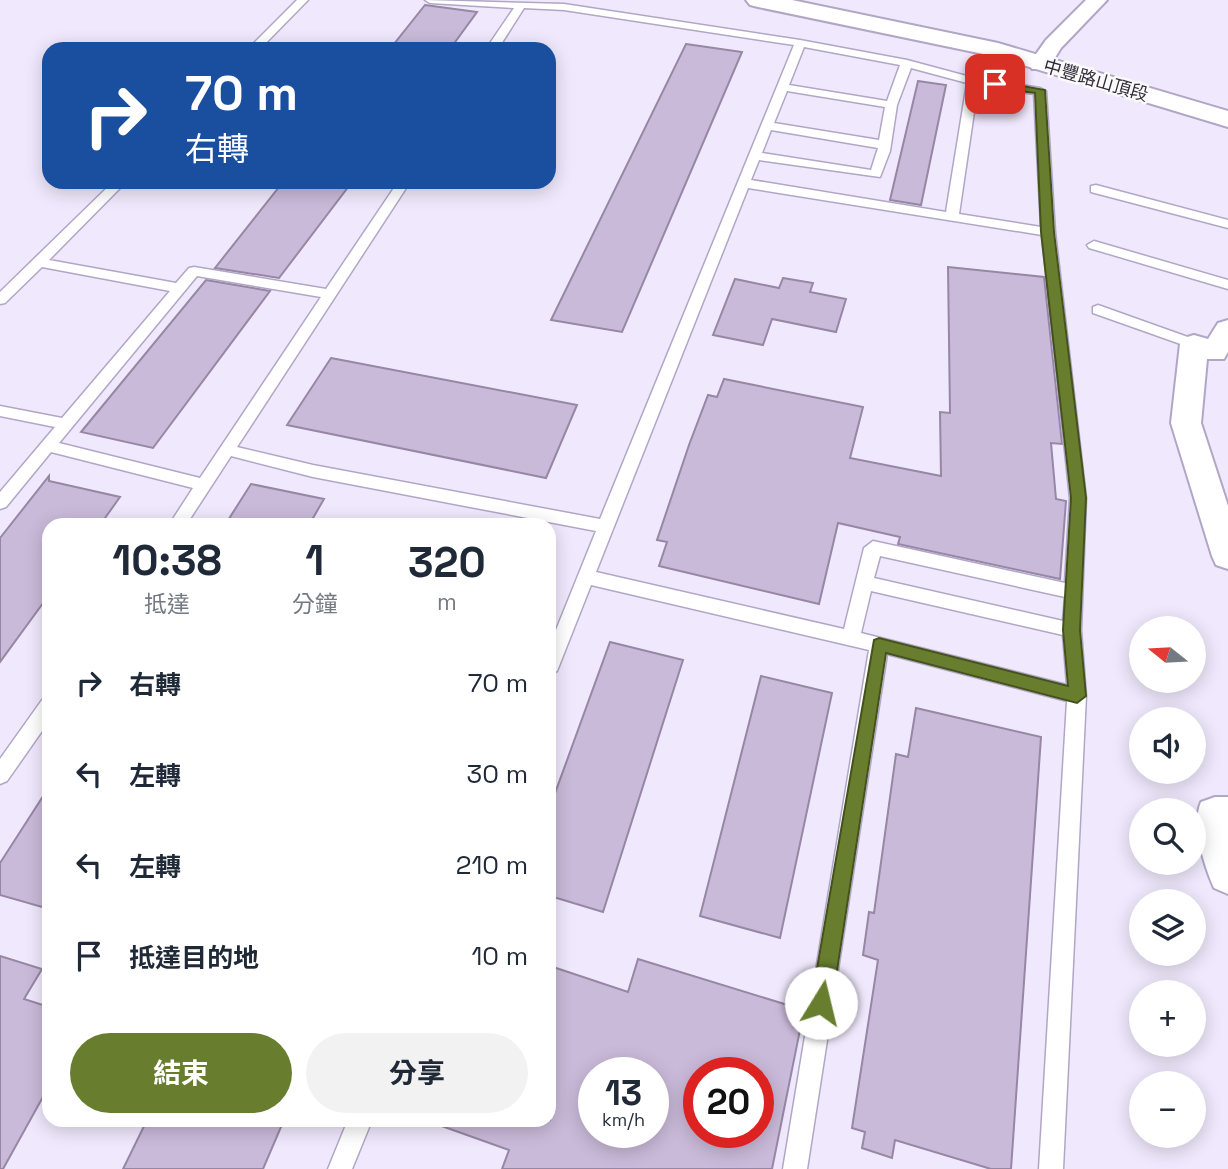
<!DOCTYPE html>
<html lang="zh-TW">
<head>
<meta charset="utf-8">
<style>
  :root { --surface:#fff; --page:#f2f2f3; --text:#1f2937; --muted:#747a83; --accent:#687e2e }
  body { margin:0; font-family:"Space Grotesk","Noto Sans TC",sans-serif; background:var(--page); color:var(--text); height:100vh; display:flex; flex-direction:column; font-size:26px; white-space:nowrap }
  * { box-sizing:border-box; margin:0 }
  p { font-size:23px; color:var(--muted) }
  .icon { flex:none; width:38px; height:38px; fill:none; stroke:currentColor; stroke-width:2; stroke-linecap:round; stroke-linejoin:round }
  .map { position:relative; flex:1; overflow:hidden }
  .drawer { position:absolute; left:42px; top:518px; width:514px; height:609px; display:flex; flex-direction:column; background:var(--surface); border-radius:21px; box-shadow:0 4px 18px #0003 }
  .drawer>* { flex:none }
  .guide { position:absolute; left:42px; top:42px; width:514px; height:147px; border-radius:21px; box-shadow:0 4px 18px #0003; background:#1a4fa0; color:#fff; overflow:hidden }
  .needle { width:46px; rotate:288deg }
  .tools { position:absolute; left:1129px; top:616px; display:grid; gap:14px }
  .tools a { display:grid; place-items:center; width:77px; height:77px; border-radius:50%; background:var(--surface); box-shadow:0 4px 18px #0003; font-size:35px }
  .speed { position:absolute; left:578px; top:1057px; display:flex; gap:14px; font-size:35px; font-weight:700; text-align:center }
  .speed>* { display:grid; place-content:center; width:91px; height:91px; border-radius:50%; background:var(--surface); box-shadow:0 4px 18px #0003; line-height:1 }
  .speed small { font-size:18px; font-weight:400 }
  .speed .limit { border:10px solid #d22; background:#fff; color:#111 }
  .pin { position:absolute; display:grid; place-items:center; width:60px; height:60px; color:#fff; margin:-30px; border-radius:14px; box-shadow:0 4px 10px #0006 }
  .me { position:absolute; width:77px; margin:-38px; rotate:9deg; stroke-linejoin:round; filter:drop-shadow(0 0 5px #0008) }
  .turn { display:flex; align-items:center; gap:24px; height:147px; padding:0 28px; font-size:32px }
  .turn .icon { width:91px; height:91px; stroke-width:2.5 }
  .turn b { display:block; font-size:49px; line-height:60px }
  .eta { display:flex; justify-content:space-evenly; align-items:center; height:119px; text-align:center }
  .eta b { font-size:42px; font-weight:700; line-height:49px }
  .button { display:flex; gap:14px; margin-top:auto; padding:14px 28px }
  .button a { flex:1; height:80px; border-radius:42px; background:var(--accent); color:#fff; font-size:28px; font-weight:700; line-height:80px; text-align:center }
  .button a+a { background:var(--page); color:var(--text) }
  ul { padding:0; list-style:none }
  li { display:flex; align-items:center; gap:21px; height:91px; padding:0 28px }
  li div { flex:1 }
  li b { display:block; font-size:26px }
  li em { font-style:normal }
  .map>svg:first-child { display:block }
</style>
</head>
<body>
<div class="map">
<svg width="1228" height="1169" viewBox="0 0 1228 1169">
  <rect width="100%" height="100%" fill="#f0e9fd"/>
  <path fill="#cabad9" stroke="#9687a5" stroke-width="2" fill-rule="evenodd" d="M425,5L477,12L450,49H390Z
    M686,44L742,52L622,332L551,320Z
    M918,81L946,85L921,205L890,200Z
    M283,182H352L279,278L215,268Z
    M948,267L1044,277L1062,444L1051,443L1056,499L1066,501L1060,579L898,544L900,537L838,523L819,604L659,566L667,542L657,540L689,445L708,395L717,397L724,379L863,407L850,458L941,476L940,412L950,413Z
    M783,278L813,283L810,292L846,299L836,332L772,319L763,345L713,335L735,279L779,288Z
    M206,280L270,291L153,448L81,432Z
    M331,358L577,405L546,478L287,425Z
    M49,476V481L120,497L100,525H49V595L0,662V538Z
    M251,484L324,499L309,525H225Z
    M610,642L683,660L603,912L550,896V807Z
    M761,676L832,693L780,938L700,916Z
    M916,708L1041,737L1011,1169H991L895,1140L892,1158L862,1148L865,1132L852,1128L878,960L863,955L869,912L874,913L896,754L908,757Z
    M49,787V909L0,895V863Z
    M0,956L42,969L24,999L49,1007V1086L3,1169H0Z
    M638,959L804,1010L772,1169H502L509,1150L436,1124V1120H550V966L628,992ZM593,1073H653V1132H593ZM698,1073H758V1132H698Z
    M147,1120H284L263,1169H123Z"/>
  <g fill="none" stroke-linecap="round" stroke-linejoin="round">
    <defs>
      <path id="lane" d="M297,0H308L260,49H248Z
        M425,0L564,4L800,40L907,60L974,78L1040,88L1046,91L1055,232L1086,498L1081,630L1086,696L1063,1169H1039L1067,701L887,654L807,1169H783L869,650L591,585L559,666L557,671L550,674V645L596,531L313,477L231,456L186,525H169L193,488L51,452L6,507L0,509V492L55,427L0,416V406L62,418L170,291L42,267L5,303L0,304V292L113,182H126L49,260L176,283L189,268L194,267L326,289L398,182H410L237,447L313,465L600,519L794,45L564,10L524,8L498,49H486L514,8L430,3ZM804,47L900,65L887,101L789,85ZM911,68L967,83L946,212L751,180L759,160L880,177L890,151L897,105ZM978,85L1034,94L1041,227L959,214ZM787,91L885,107L879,140L774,123ZM771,130L878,148L871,170L762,153ZM748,188L1042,235L1070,498L1065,583L873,541L864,548L844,629L596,572ZM197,276L321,297L200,478L59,443ZM880,556L1065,597L1063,621L874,578ZM871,591L1063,635L1067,685L861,633Z
        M1096,185L1228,220V228L1091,192V186Z
        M1094,241L1228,280V289L1089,248L1087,245Z
        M1098,305L1199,341L1201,344L1194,349L1189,347L1093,313V307Z
        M49,698V721L7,781L0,784V759L42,700Z
        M348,1120H372L352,1169H328Z"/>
      <path id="street" d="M1086,0H1107L1061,48L1048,69H1032L1029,64L1046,40Z
        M1228,320V352L1224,359H1207L1201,423L1228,506V569L1216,565L1212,556L1171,423L1180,344L1184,338L1194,335L1208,339L1218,323Z
        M1215,797H1228V894L1214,888C1204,865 1191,825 1201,802Z"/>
      <path id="secondary" d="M746,0H792L998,43L1228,111V127L993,56L758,7L750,5Z"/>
    </defs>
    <use href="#lane" stroke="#b1a6c6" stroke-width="3"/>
    <use href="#street" stroke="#b1a6c6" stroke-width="4"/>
    <use href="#secondary" stroke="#b1a6c6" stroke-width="4"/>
    <use href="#lane" fill="#fff" fill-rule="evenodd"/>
    <use href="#street" fill="#fff" fill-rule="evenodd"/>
    <use href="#secondary" fill="#fff" fill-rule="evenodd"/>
  </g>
  <path fill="#687e2e" stroke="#44521e" stroke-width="2" d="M995,81L1045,90L1054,232L1086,498L1080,630L1086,696L1077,703L886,653L832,1003L829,1011L821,1014L814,1011L811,1003L874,640L879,638L1068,686L1063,630L1071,498L1041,232L1035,93L991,87L990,84Z"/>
  <g text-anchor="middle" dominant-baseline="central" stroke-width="5" stroke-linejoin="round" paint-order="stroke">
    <g font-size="18" fill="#332e3b" stroke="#fafafa">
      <text transform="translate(1096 80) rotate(16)">中豐路山頂段</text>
    </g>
  </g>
</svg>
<div class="tools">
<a><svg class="needle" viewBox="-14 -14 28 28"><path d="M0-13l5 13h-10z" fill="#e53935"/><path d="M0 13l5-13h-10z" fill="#747a83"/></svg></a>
<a><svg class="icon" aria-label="sound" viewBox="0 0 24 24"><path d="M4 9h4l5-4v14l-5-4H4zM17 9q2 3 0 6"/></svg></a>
<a><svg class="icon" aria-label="search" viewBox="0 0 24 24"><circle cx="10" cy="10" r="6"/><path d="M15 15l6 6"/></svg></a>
<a><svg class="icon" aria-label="layers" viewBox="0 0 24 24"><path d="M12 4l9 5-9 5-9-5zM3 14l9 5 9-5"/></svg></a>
<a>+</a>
<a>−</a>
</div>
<div class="speed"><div>13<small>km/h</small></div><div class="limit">20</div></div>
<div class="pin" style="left:995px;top:84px;background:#d93025"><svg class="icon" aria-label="arrive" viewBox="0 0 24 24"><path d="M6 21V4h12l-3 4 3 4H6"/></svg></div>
<svg class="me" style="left:821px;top:1003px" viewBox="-20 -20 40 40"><circle r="19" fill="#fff"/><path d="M0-13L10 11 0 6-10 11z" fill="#687e2e"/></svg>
<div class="guide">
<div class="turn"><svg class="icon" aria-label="right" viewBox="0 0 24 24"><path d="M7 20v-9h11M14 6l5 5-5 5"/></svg><div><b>70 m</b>右轉</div></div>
</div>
<section class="drawer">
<div class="eta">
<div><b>10:38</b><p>抵達</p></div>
<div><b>1</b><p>分鐘</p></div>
<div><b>320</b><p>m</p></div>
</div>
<ul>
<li><svg class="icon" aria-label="right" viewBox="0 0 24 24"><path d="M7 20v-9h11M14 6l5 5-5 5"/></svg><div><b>右轉</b></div><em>70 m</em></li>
<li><svg class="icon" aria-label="left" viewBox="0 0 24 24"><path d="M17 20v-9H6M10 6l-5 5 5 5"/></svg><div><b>左轉</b></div><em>30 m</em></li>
<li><svg class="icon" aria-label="left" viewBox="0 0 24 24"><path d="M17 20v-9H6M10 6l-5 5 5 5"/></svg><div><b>左轉</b></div><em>210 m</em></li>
<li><svg class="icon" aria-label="arrive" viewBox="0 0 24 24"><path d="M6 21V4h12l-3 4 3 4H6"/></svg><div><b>抵達目的地</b></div><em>10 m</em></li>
</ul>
<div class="button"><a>結束</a><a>分享</a></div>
</section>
</div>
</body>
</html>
